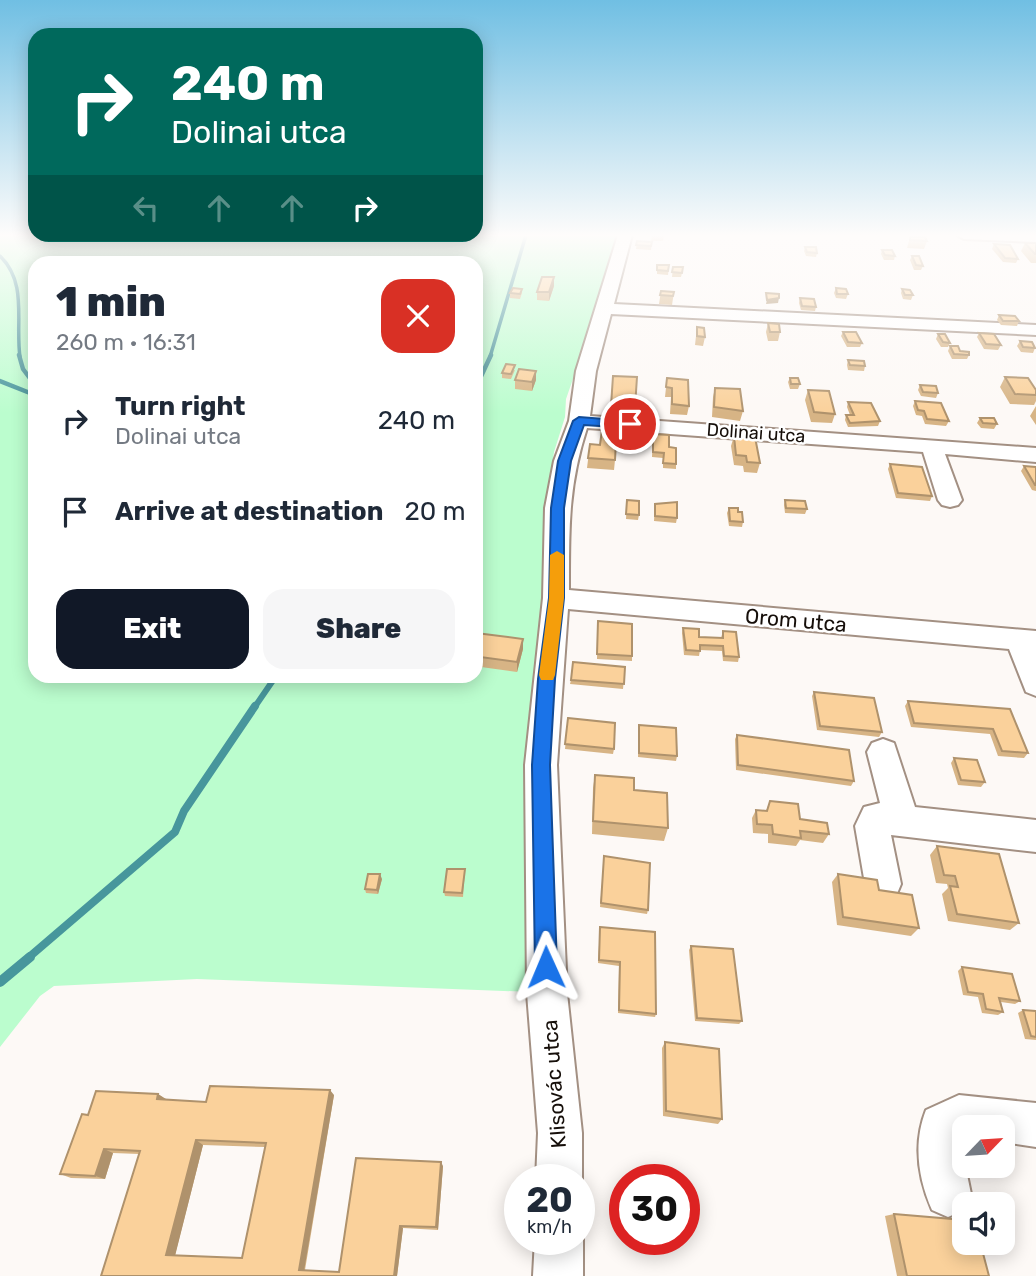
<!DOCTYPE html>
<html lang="en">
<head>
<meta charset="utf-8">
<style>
  :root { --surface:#fff; --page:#f6f6f7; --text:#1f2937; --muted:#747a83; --accent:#111827 }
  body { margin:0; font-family:Rubik,sans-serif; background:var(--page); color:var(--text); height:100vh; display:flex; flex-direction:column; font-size:26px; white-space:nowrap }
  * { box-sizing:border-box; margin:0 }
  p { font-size:23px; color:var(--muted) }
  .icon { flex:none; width:38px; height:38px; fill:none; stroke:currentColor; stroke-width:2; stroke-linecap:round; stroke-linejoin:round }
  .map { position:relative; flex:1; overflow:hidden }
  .details { position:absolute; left:28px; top:256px; width:455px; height:427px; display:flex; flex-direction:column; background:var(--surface); border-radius:21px; box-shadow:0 4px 18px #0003 }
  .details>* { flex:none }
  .hud { position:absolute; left:28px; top:28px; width:455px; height:214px; border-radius:21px; box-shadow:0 4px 18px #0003; background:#00695c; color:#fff; overflow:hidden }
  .needle { width:46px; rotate:65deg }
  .tools { position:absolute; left:952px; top:1115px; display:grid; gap:14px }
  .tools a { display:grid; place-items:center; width:63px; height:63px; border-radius:14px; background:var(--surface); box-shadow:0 4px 18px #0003; font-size:35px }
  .speed { position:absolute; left:504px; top:1164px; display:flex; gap:14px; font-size:35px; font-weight:700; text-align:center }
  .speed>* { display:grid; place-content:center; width:91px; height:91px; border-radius:50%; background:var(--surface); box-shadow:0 4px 18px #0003; line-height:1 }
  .speed small { font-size:18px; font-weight:400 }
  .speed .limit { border:10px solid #d22; background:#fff; color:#111 }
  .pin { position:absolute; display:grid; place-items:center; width:60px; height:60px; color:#fff; margin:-30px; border:4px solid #fff; border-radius:50%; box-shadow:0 2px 7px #0007 }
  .me { position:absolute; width:77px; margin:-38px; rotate:359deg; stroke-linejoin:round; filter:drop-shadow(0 0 5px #0008) }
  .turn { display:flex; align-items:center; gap:24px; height:147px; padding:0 28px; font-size:32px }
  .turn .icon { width:91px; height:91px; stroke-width:2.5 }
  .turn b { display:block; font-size:49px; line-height:60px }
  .lanes { display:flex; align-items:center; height:66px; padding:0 28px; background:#0003; justify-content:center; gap:35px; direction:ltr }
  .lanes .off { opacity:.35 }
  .round { display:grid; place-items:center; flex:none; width:74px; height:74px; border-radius:21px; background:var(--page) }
  .summary { display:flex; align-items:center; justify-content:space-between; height:119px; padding:0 28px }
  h1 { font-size:42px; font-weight:800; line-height:52px }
  .button { display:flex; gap:14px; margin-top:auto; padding:14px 28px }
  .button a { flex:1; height:80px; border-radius:21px; background:var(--accent); color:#fff; font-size:28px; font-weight:800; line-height:80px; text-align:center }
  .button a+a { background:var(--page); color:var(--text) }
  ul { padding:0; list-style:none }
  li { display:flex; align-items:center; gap:21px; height:91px; padding:0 28px }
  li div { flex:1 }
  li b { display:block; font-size:26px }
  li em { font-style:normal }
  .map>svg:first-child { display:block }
</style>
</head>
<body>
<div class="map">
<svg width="1036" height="1276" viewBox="0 0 1036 1276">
  <rect width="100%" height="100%" fill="#fdf9f6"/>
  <path fill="#bbfdce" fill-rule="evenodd" d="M0,235H618L597,310L566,399L565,417L554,452L547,502L545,593L525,825L532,992L197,979L54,986L40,996L0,1047ZM35,262H476V676H35Z"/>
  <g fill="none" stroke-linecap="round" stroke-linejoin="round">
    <path stroke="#47969c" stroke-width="3.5" d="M0,256C28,283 15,322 20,357
      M490,357L526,235"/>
    <path stroke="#47969c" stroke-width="4.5" d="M19,355L23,369L35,385
      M0,381L35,395
      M476,387L491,355"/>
    <path stroke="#47969c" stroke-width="6" d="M254,708L276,676"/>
    <path stroke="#47969c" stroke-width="8" d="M28,958L175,832L184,811L255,706"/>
    <path stroke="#47969c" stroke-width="10" d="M0,982L30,957"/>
    <defs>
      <path id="minor" d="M618,235H632L614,304L1036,325V335L611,314L596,371L590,416L1036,448V462L945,454L962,500L958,505L950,507L942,505L938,500L923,452L587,428C568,486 569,530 569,590L1036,631V696L1026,692L1009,649L568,609L557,765L567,993L582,1133V1180L579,1187V1180H536L538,1133L527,993L525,765L543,598L545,508L554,461L569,421L576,371Z
        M957,235H1036V242L964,239Z
        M883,739L894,743L915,807L1036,820V852L891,835L901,884L896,896L883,901L870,896L865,884L855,826L864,807L880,803L867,752L872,743Z
        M959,1095L1036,1103V1147L1003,1142V1127H964L963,1155L971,1194L967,1204H964V1210L948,1217L932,1210C918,1178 913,1143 926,1110Z
        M579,1230L583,1239V1276H533L535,1239H579Z"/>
    </defs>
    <use href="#minor" stroke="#a39083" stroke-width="4"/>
    <use href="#minor" fill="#fff" fill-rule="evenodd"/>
  </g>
  <path fill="#d7b485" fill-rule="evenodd" d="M652,235H664L663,241H651Z
    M910,237L927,241L924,249L907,248Z
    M637,241L652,242L651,250L636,249Z
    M1025,243H1036V263H1031L1021,251Z
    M994,244L1018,259L1016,263L1003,262L992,249Z
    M805,247L817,253L816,257L806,256L804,251Z
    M882,250L895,256L894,260H884L881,254Z
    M912,256L923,266L921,270H914L910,260Z
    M657,265H669L668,275L657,274Z
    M673,267L682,273L681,277H672Z
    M554,286L549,301L537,300V292Z
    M836,288L848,294L846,299L836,298L834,293Z
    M522,289V293L520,299L510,298V293Z
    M902,289L913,295L911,300L903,299L901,293Z
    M661,291L674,292L672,305L659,304Z
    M800,298L816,307L815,311L801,310L799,303Z
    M999,315L1019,321L1017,326L1001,325L997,320Z
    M768,323L780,332L778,341H768L766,332Z
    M697,327L705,337L703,346L695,345Z
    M843,332L862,343L860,347H847L841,336Z
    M979,333L1001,345L998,350L984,349L977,337Z
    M938,334L950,343L948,347H941L936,339Z
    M1020,341L1035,348L1033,353L1021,352L1017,346Z
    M950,346L969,355L967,359H952L948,351Z
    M848,360L865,366L864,371L848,370L847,365Z
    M515,370L511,379L502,378V373Z
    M536,371V380L532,391L515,389V380Z
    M613,376L635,407L634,412L610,410Z
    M1005,377L1036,390V401L1034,405L1010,404L1000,387Z
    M667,378L689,406L687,415L670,414L671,397H665Z
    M790,378L800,384L798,389H790L788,382Z
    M920,385L938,393L936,398L921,396L918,390Z
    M715,388L743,411L740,421L712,417L713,397Z
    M808,390L835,414L832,423L811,422L805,400Z
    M915,401L949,421L946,426L925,424L922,416L916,415L913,406Z
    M848,402L880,421L878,426L848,427L845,420L846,415H850L847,407Z
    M1036,406V425L1030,416Z
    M980,418L997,424L994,429L981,428L977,423Z
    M653,434L669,447L676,464V469L663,468V458L652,457Z
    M734,436L760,463L757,473L744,472L743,466L734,465L731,446Z
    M590,444L600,445L615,460L614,470L587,468Z
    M890,464L932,496L930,501L896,498L888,469Z
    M1024,466L1036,467V491L1032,490L1021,471Z
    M627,500L639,515L638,520L626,519Z
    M785,500L807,509L805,514L785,513L784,505Z
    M655,504L677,518L676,523L654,521Z
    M729,508L738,512L743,522L742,527L729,526L727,513Z
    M598,621L632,656V661L597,659Z
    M683,628L699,637L721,638L723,631L739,657L738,662L723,661L722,651L700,650L699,656L684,655L682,633Z
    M476,633L523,639V649L517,672L481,667L480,662H476Z
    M625,667L623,689L570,684L571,680Z
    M814,692L882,732L879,737L817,730L812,696Z
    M908,701L1010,709L1028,753L1024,758L998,756L990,734L911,727L905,706Z
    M568,718L614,749L613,754L565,749Z
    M639,725L677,756L676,761L638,757Z
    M737,735L854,781L851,786L736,770L735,739Z
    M954,758L985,782L981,787L958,785L951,763Z
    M595,775L634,790L668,828L664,841L592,834L593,788Z
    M770,801L800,819L829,834L823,843L800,840L796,846L768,843V834L753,833L752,818L756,810L766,811Z
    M937,846L1019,923L1010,930L948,921L942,894L948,888L947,884L936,883L930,855Z
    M604,861L648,910L647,914L600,907Z
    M465,869L463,897L445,896L444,892Z
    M838,874L879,890L919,928L911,936L837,925L832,882Z
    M382,879L378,894L366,893L365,889Z
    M600,927L656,1014L655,1017L618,1013L619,966L598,963Z
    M691,946L742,1021L739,1024L695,1021L689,950Z
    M962,967L1020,1001L1015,1004L1001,1002L1003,1012L998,1015L982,1013L978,997L963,995L958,971Z
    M1023,1010L1036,1011V1040L1025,1039L1018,1013Z
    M665,1042L722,1119L718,1124L663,1116L662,1048Z
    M158,1094L166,1100L206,1102L334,1095L305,1270L339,1272L443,1166L438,1230L403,1228L397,1276H101L139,1154L113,1153L105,1179L71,1178L60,1174L88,1115ZM203,1145L265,1147L242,1258L175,1255Z
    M894,1214L989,1276H897L885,1216Z"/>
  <path fill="#af926c" d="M554,277V286L549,301V292Z
    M779,298L778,303L766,304L767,300Z
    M536,371V380L532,391V382Z
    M523,639V649L517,672V662Z
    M380,874L382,879L378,894L377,890Z
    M330,1090L334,1095L304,1271L299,1270Z
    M158,1094L166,1099L165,1104L157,1099Z
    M196,1140L203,1145L175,1256L166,1255Z
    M104,1149L113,1153L105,1179L95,1176Z
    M441,1162L443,1166L438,1230L436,1227Z
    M400,1226L403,1228L397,1276H394Z"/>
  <path fill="#fad19b" stroke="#af926c" stroke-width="2" fill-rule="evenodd" d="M910,237H925L927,241L910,240Z
    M637,241L652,242L651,246L636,245Z
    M1025,243H1036V254H1035Z
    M994,244L1010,245L1018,259L1005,258Z
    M805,247H816L817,253L807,252Z
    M882,250H892L895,256L885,255Z
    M912,256H919L923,266L916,265Z
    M657,265H669L668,271L657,270Z
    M673,267H683L682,273L672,272Z
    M542,277H554L549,292H537Z
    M513,288L522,289L520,294L510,293Z
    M836,288L846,289L848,294H837Z
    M902,289L910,290L913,295H905Z
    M661,291L674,292L673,296L660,295Z
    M766,293L779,294V298L767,300Z
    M800,298L814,299L816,307L802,306Z
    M999,315L1015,316L1019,321H1003Z
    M768,323L779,324L780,332H770Z
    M697,327L704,328L705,337L697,336Z
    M843,332H856L862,343L848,342Z
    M979,333L994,334L1001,345L986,344Z
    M938,334H945L950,343L943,342Z
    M1020,341L1032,342L1035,348L1023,347Z
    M950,346H958L960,351L969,352V355L954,354Z
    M848,360L864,361L865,366L850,365Z
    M506,364L515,365L511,374L502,373Z
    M519,369L536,371L532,382L515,380Z
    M613,376L637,377L635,407L611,406Z
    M1005,377L1028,378L1036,390V395L1015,394Z
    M667,378L688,380L689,406L672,404V388L666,387Z
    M790,378H798L800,384H791Z
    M920,385L936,386L938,393L923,392Z
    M715,388L740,389L743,411L714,407Z
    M808,390L829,391L835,414L814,412Z
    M915,401L941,403L949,421L927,419L924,411L918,410Z
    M848,402L871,403L880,421L850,423L846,415H854Z
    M980,418H994L997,424L983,423Z
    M603,422L617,424L615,460L588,458L590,444L600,445Z
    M653,434L669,435V447L676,448V464L663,463L664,453L653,452Z
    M734,436L755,437L760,463L747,462L746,456L736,455Z
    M890,464L922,467L932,496L898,493Z
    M1024,466L1036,467V485H1035Z
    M627,500L639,501V515L626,514Z
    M785,500L805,501L807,509L786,508Z
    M677,502V518L655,516V504Z
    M729,508H738V512H742L743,522L730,521Z
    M598,621L632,624V656L597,654Z
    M683,628L699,629V637L723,638V631L736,632L739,657L724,656L723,646L700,645V651L686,650Z
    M476,633L523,639L517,662L480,657L481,653L476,652Z
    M573,662L625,667L624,684L571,680Z
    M814,692L874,698L882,732L820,726Z
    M908,701L1010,709L1028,753L1002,751L993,729L914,723Z
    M568,718L615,723L614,749L565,744Z
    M639,725L676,728L677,756L639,753Z
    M737,735L849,750L854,781L738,765Z
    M954,758L977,760L985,782L961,780Z
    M595,775L634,778V790L667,793L668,828L593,821Z
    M770,801L798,804L800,819L827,823L829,834L800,831L801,838L773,834L772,825L757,824L756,810L767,811Z
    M937,846L999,854L1019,923L957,914L950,886L958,887L955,876L944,875Z
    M604,856L650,863L648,910L601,903Z
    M447,869H465L462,893L444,892Z
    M368,874H380L377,890L365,889Z
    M838,874L877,880L879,890L912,895L919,928L843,917Z
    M600,927L655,932L656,1014L619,1010L620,962L599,960Z
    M691,946L733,949L742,1021L697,1018Z
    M962,967L1012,974L1020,1001L999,998L1003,1012L986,1009L983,994L968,992Z
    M1023,1010L1036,1011V1037L1031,1036Z
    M665,1042L719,1049L722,1119L666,1111Z
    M210,1086L330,1090L299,1270L339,1272L356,1158L441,1162L436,1227L400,1226L394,1276H101L140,1151L104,1149L95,1176L60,1174L82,1114L88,1115L96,1091L158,1094L157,1099L206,1102ZM196,1140L266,1143L242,1258L166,1255Z
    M894,1214L964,1220V1242H980L989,1276H907Z"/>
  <linearGradient id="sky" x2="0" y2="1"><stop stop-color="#70bfe3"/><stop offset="0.57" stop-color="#fefcfb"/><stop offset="1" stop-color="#fefcfb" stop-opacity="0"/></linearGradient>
  <rect width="1036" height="413" fill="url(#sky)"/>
  <path fill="#1a73e8" stroke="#114b97" stroke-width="2" d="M579,417L630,421L636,424L630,428L584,425L571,461L564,508V598L555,679L550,765L557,967L554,975L546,978L539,975L535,967L532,765L538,679L549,598L551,508L558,461L573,421Z"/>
  <path fill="#f59e0b" d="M557,551L564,555V598L555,675L553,680H541L539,675L549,598L550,555Z"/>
  <g text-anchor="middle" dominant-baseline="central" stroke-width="5" stroke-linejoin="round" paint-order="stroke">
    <g font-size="18" fill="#160f0a" stroke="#fff">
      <text transform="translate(756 433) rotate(4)">Dolinai utca</text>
    </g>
    <g font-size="21" fill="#160f0a" stroke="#fff">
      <text transform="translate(796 620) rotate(5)">Orom utca</text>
      <text transform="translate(554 1084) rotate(-94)">Klisovác utca</text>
    </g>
  </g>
</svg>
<div class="tools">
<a><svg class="needle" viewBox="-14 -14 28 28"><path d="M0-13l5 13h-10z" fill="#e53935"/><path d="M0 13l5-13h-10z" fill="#747a83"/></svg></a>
<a><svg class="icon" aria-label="sound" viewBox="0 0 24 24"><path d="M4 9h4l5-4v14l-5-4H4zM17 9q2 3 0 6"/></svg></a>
</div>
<div class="speed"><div>20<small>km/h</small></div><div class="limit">30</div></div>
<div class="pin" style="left:630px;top:424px;background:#d93025"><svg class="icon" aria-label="arrive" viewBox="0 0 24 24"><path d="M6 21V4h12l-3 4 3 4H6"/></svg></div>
<svg class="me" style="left:546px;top:967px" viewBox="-20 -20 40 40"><path d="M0-17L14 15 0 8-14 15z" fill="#1a73e8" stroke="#fff" stroke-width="4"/></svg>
<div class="hud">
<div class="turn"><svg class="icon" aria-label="right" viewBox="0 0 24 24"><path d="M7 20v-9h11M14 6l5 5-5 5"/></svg><div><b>240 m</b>Dolinai utca</div></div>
<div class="lanes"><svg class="icon off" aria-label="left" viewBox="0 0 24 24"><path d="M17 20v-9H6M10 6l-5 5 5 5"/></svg><svg class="icon off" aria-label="ahead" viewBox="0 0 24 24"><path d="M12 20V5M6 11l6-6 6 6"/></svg><svg class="icon off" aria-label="ahead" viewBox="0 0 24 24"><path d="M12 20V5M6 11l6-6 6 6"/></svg><svg class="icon" aria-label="right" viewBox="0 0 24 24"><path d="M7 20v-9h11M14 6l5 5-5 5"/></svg></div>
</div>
<section class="details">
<div class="summary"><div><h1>1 min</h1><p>260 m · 16:31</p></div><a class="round" style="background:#d93025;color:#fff"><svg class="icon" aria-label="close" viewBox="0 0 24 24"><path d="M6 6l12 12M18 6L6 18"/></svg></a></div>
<ul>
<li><svg class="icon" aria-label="right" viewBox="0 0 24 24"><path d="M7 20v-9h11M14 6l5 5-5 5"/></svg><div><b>Turn right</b><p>Dolinai utca</p></div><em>240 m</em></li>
<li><svg class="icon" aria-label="arrive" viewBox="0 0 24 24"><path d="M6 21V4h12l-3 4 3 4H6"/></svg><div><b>Arrive at destination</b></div><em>20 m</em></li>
</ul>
<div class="button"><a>Exit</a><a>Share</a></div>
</section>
</div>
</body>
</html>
